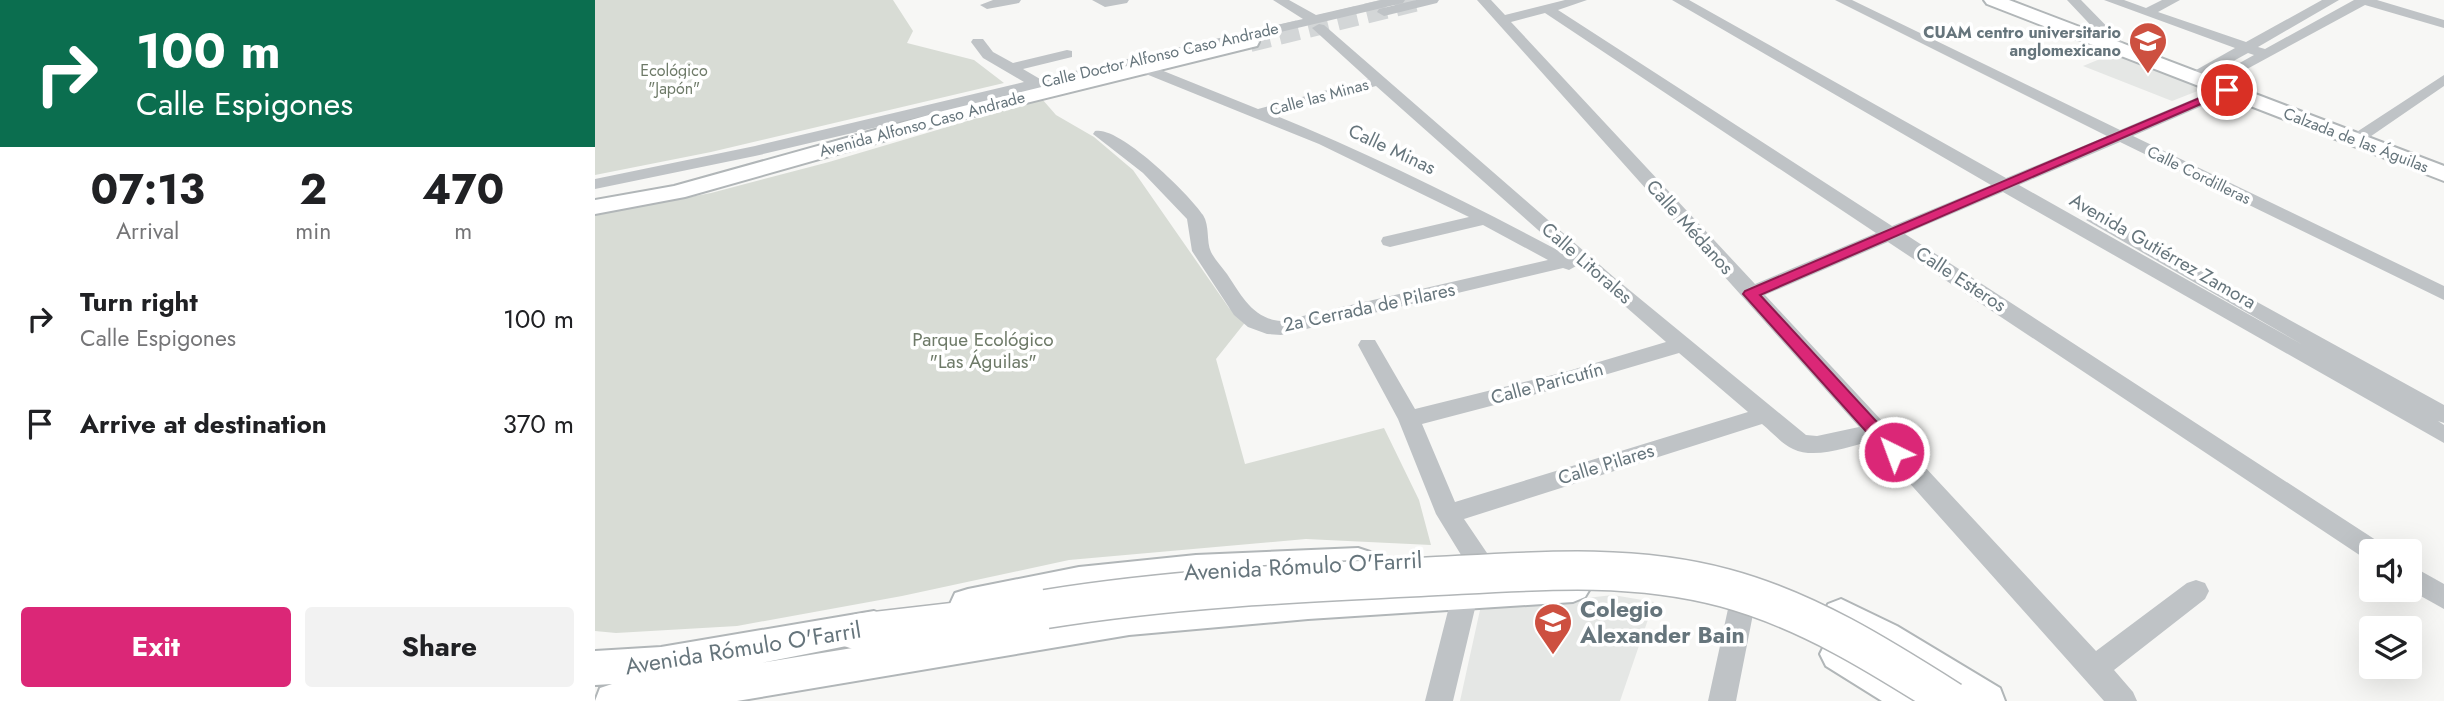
<!DOCTYPE html>
<html lang="en">
<head>
<meta charset="utf-8">
<style>
  :root { --surface:#fff; --page:#f2f2f2; --text:#202124; --muted:#757577; --accent:#db2777 }
  body { margin:0; font-family:Jost,sans-serif; background:var(--page); color:var(--text); height:100vh; display:flex; flex-direction:column; font-size:26px; white-space:nowrap }
  * { box-sizing:border-box; margin:0 }
  p { font-size:23px; color:var(--muted) }
  .icon { flex:none; width:38px; height:38px; fill:none; stroke:currentColor; stroke-width:2; stroke-linecap:round; stroke-linejoin:round }
  .map { position:relative; flex:1; overflow:hidden }
  .sheet { display:flex; flex-direction:column; background:var(--surface); width:595px }
  .sheet>* { flex:none }
  .banner { background:#0b6e4f; color:#fff; overflow:hidden }
  .fabs { position:absolute; left:1764px; top:539px; display:grid; gap:14px }
  .fabs a { display:grid; place-items:center; width:63px; height:63px; border-radius:7px; background:var(--surface); box-shadow:0 7px 28px #0002; font-size:35px }
  .pin { position:absolute; display:grid; place-items:center; width:60px; height:60px; color:#fff; margin:-30px; border:4px solid #fff; border-radius:50%; box-shadow:0 2px 7px #0007 }
  .me { position:absolute; width:77px; margin:-38px; rotate:318deg; stroke-linejoin:round; filter:drop-shadow(0 0 5px #0008) }
  .turn { display:flex; align-items:center; gap:24px; height:147px; padding:0 21px; font-size:32px }
  .turn .icon { width:91px; height:91px; stroke-width:2.5 }
  .turn b { display:block; font-size:49px; line-height:60px }
  .eta { display:flex; justify-content:space-evenly; align-items:center; height:119px; text-align:center }
  .eta b { font-size:42px; font-weight:700; line-height:49px }
  .cta { display:flex; gap:14px; margin-top:auto; padding:14px 21px }
  .cta a { flex:1; height:80px; border-radius:7px; background:var(--accent); color:#fff; font-size:28px; font-weight:700; line-height:80px; text-align:center }
  .cta a+a { background:var(--page); color:var(--text) }
  ul { padding:0; list-style:none }
  li { display:flex; align-items:center; gap:21px; height:105px; padding:0 21px }
  li div { flex:1 }
  li b { display:block; font-size:26px }
  li em { font-style:normal }
  main { display:flex; flex:1; min-height:0 }
  .map>svg:first-child { display:block }
</style>
</head>
<body>
<main>
<section class="sheet">
<div class="banner">
<div class="turn"><svg class="icon" aria-label="right" viewBox="0 0 24 24"><path d="M7 20v-9h11M14 6l5 5-5 5"/></svg><div><b>100 m</b>Calle Espigones</div></div>
</div>
<div class="eta">
<div><b>07:13</b><p>Arrival</p></div>
<div><b>2</b><p>min</p></div>
<div><b>470</b><p>m</p></div>
</div>
<ul>
<li><svg class="icon" aria-label="right" viewBox="0 0 24 24"><path d="M7 20v-9h11M14 6l5 5-5 5"/></svg><div><b>Turn right</b><p>Calle Espigones</p></div><em>100 m</em></li>
<li><svg class="icon" aria-label="arrive" viewBox="0 0 24 24"><path d="M6 21V4h12l-3 4 3 4H6"/></svg><div><b>Arrive at destination</b></div><em>370 m</em></li>
</ul>
<div class="cta"><a>Exit</a><a>Share</a></div>
</section>
<div class="map">
<svg width="1849" height="701" viewBox="0 0 1849 701">
  <rect width="100%" height="100%" fill="#f7f7f5"/>
  <path fill="#e5e7e5" d="M1527,50L1618,85L1577,101L1488,66Z
    M1018,595L1059,602L1025,701H865L885,610Z"/>
  <path fill="#d8dcd5" d="M0,0H298L318,31L312,43L379,60L409,83L116,152L0,175Z
    M447,99L461,115L499,137L538,170L634,308L652,320L621,359L650,464L789,428L824,500L836,545L711,539L474,560L307,596L142,626L21,633L0,631V215L116,193L234,162Z"/>
  <g fill="none" stroke-linecap="round" stroke-linejoin="round">
    <path stroke="#d3d6d7" stroke-width="20" stroke-dasharray="20 10" stroke-linecap="butt" d="M655,42L827,0"/>
    <defs>
      <path id="major" d="M1389,0H1414L1849,166V181L1392,4Z
        M655,36L664,42L662,46L362,120L90,197L0,214V200L79,186L348,111Z
        M763,548L775,552L780,562L775,572L763,576L601,583L484,597L373,619L360,615L355,604L360,593L373,589L484,567L601,555Z
        M978,572L990,577L996,587L990,597L978,602L713,619L534,635L142,701H0L5,688L17,684L0,685V651L66,647L279,611L292,616L297,627L292,638L166,663L534,603Z
        M1246,599L1302,626L1405,688L1410,701H1358L1276,648L1233,626L1228,615L1233,604Z
        M1244,637L1257,642L1335,688L1340,701H1287L1231,666L1225,654L1231,642Z"/>
      <path id="highway" d="M451,592L465,597L471,609L465,621L451,626L261,650L246,645L240,632L246,619L261,614Z"/>
    </defs>
    <use href="#major" stroke="#b1b6b8" stroke-width="4"/>
    <use href="#highway" stroke="#b1b5b7" stroke-width="3"/>
    <path fill="#bfc3c6" fill-rule="evenodd" d="M398,0H426L424,3L392,9L385,5Z
      M497,0H534L532,3L510,7Z
      M678,0H694L721,15L786,0H810L808,3L160,156L0,189V179L160,146L429,82L388,58L376,42L378,39H388L398,52L418,63L472,50L477,51V57L428,69L445,79L708,19Z
      M821,0H844L842,3L789,16L782,12L784,9Z
      M882,0H896L910,15L970,0H992L963,10L1297,226L1396,185L1077,0H1094L1411,178L1512,136L1240,0H1257L1525,130L1627,87H1637L1640,90L1637,93L1538,136L1849,286V300L1525,142L1424,185L1708,345L1491,220L1500,215L1506,216L1849,405V423L1843,421L1849,425V443L1408,192L1310,234L1787,544L1791,551H1776V561L1769,558L1293,242L1170,295L1501,651L1592,583L1601,580L1610,583L1614,591L1610,599L1519,670L1538,692L1542,701H1509L1277,441C1254,446 1221,460 1198,449C1187,444 1177,432 1167,424L869,519L892,553L901,577L882,600L858,701H830L857,595L874,574L871,563L841,514L803,419L763,345L766,340H780L820,409L970,372L1071,342L983,265L974,270L968,268L686,335L672,334L653,327L639,315L597,251L592,219L548,173L498,134L500,131C524,125 595,195 608,215C615,226 611,241 616,252C620,260 627,267 632,274C646,295 658,319 686,321L953,260L888,225L795,247L788,245L786,241L788,237L874,217L724,144L551,74L549,71L551,68H561L663,109L773,79L717,28L724,24L729,25L1021,279L1211,435L1222,436L1264,427ZM950,13L1281,233L1160,284L916,22ZM781,86L970,254C874,203 778,155 677,114ZM1084,353L1153,412L860,502L827,424L972,386Z
      M1472,0H1486L1531,46V52H1521Z
      M1509,0H1529L1551,8L1567,0H1585L1563,12L1651,42L1727,0H1744L1663,47L1670,49L1759,0H1782L1849,20V28L1770,5L1617,88L1612,87L1610,84L1612,81L1659,55L1653,53L1604,80H1594L1592,77L1594,74L1640,48Z
      M1849,75V86L1766,143H1754L1752,140L1754,137Z
      M1815,565L1849,584V609L1815,590Z
      M1146,597L1156,601L1159,609L1141,701H1113L1133,609L1136,601Z"/>
    <use href="#major" fill="#fff" fill-rule="evenodd"/>
    <use href="#highway" fill="#fff" fill-rule="evenodd"/>
    <defs>
      <path id="highway-bridge" d="M451,609C575,589 699,583 825,577C926,572 1031,561 1130,588C1212,610 1285,656 1356,701"/>
    </defs>
    <use href="#highway-bridge" stroke="#b1b5b7" stroke-width="41" stroke-linecap="butt"/>
    <use href="#highway-bridge" stroke="#fff" stroke-width="38"/>
  </g>
  <path fill="#db2777" stroke="#8e194d" stroke-width="2" d="M1628,88L1638,90L1165,295L1305,447L1308,452L1305,456H1293L1148,294L1150,291Z"/>
  <defs>
    <symbol id="school-pin" viewBox="-11 -11 22 30"><path d="M0 17L-7.5 6A9.5 9.5 0 1 1 7.5 6Z" fill="#cd5040" stroke="#fff"/><path d="M0-5L7-2L0 1L-7-2ZM-4 1L0 2.5L4 1V4Q0 6-4 4Z" fill="#fff"/></symbol>
  </defs>
  <g fill-rule="evenodd">
    <use href="#school-pin" x="1531" y="19" width="44" height="60"/>
    <use href="#school-pin" x="936" y="600" width="44" height="60"/>
  </g>
  <g text-anchor="middle" dominant-baseline="central" stroke-width="7" stroke-linejoin="round" paint-order="stroke">
    <g font-size="16" font-weight="bold" fill="#66757c" stroke="#fff" text-anchor="end">
      <text x="1526" y="32">CUAM centro universitario<tspan x="1526" dy="18">anglomexicano</tspan></text>
    </g>
    <g font-size="16" fill="#66757c" stroke="#fff">
      <text transform="translate(565 55) rotate(-13)">Calle Doctor Alfonso Caso Andrade</text>
      <text transform="translate(724 97) rotate(-15)">Calle las Minas</text>
      <text transform="translate(327 124) rotate(-15)">Avenida Alfonso Caso Andrade</text>
      <text transform="translate(1761 140) rotate(21)">Calzada de las Águilas</text>
      <text transform="translate(1604 175) rotate(26)">Calle Cordilleras</text>
    </g>
    <g font-size="16" fill="#6e7a68" stroke="#fff">
      <text x="79" y="70">Ecológico<tspan x="79" dy="18">"Japón"</tspan></text>
    </g>
    <g font-size="19" fill="#66757c" stroke="#fff">
      <text transform="translate(797 149) rotate(25)">Calle Minas</text>
      <text transform="translate(1095 227) rotate(48)">Calle Médanos</text>
      <text transform="translate(1568 251) rotate(30)">Avenida Gutiérrez Zamora</text>
      <text transform="translate(992 263) rotate(41)">Calle Litorales</text>
      <text transform="translate(1366 279) rotate(33)">Calle Esteros</text>
      <text transform="translate(774 307) rotate(-12)">2a Cerrada de Pilares</text>
      <text transform="translate(952 383) rotate(-15)">Calle Paricutín</text>
      <text transform="translate(1011 464) rotate(-17)">Calle Pilares</text>
    </g>
    <g font-size="19" fill="#6e7a68" stroke="#fff">
      <text x="388" y="339">Parque Ecológico<tspan x="388" dy="22">"Las Águilas"</tspan></text>
    </g>
    <g font-size="23" fill="#66757c" stroke="#fff">
      <text transform="translate(708 566) rotate(-3)">Avenida Rómulo O'Farril</text>
      <text transform="translate(148 648) rotate(-9)">Avenida Rómulo O'Farril</text>
    </g>
    <g font-size="23" font-weight="bold" fill="#66757c" stroke="#fff" text-anchor="start">
      <text x="985" y="609">Colegio<tspan x="985" dy="26">Alexander Bain</tspan></text>
    </g>
  </g>
</svg>
<div class="fabs">
<a><svg class="icon" aria-label="sound" viewBox="0 0 24 24"><path d="M4 9h4l5-4v14l-5-4H4zM17 9q2 3 0 6"/></svg></a>
<a><svg class="icon" aria-label="layers" viewBox="0 0 24 24"><path d="M12 4l9 5-9 5-9-5zM3 14l9 5 9-5"/></svg></a>
</div>
<div class="pin" style="left:1632px;top:90px;background:#d93025"><svg class="icon" aria-label="arrive" viewBox="0 0 24 24"><path d="M6 21V4h12l-3 4 3 4H6"/></svg></div>
<svg class="me" style="left:1299px;top:452px" viewBox="-20 -20 40 40"><circle r="17" fill="#db2777" stroke="#fff" stroke-width="3"/><path d="M0-11L8 9 0 5-8 9z" fill="#fff"/></svg>
</div>
</main>
</body>
</html>
